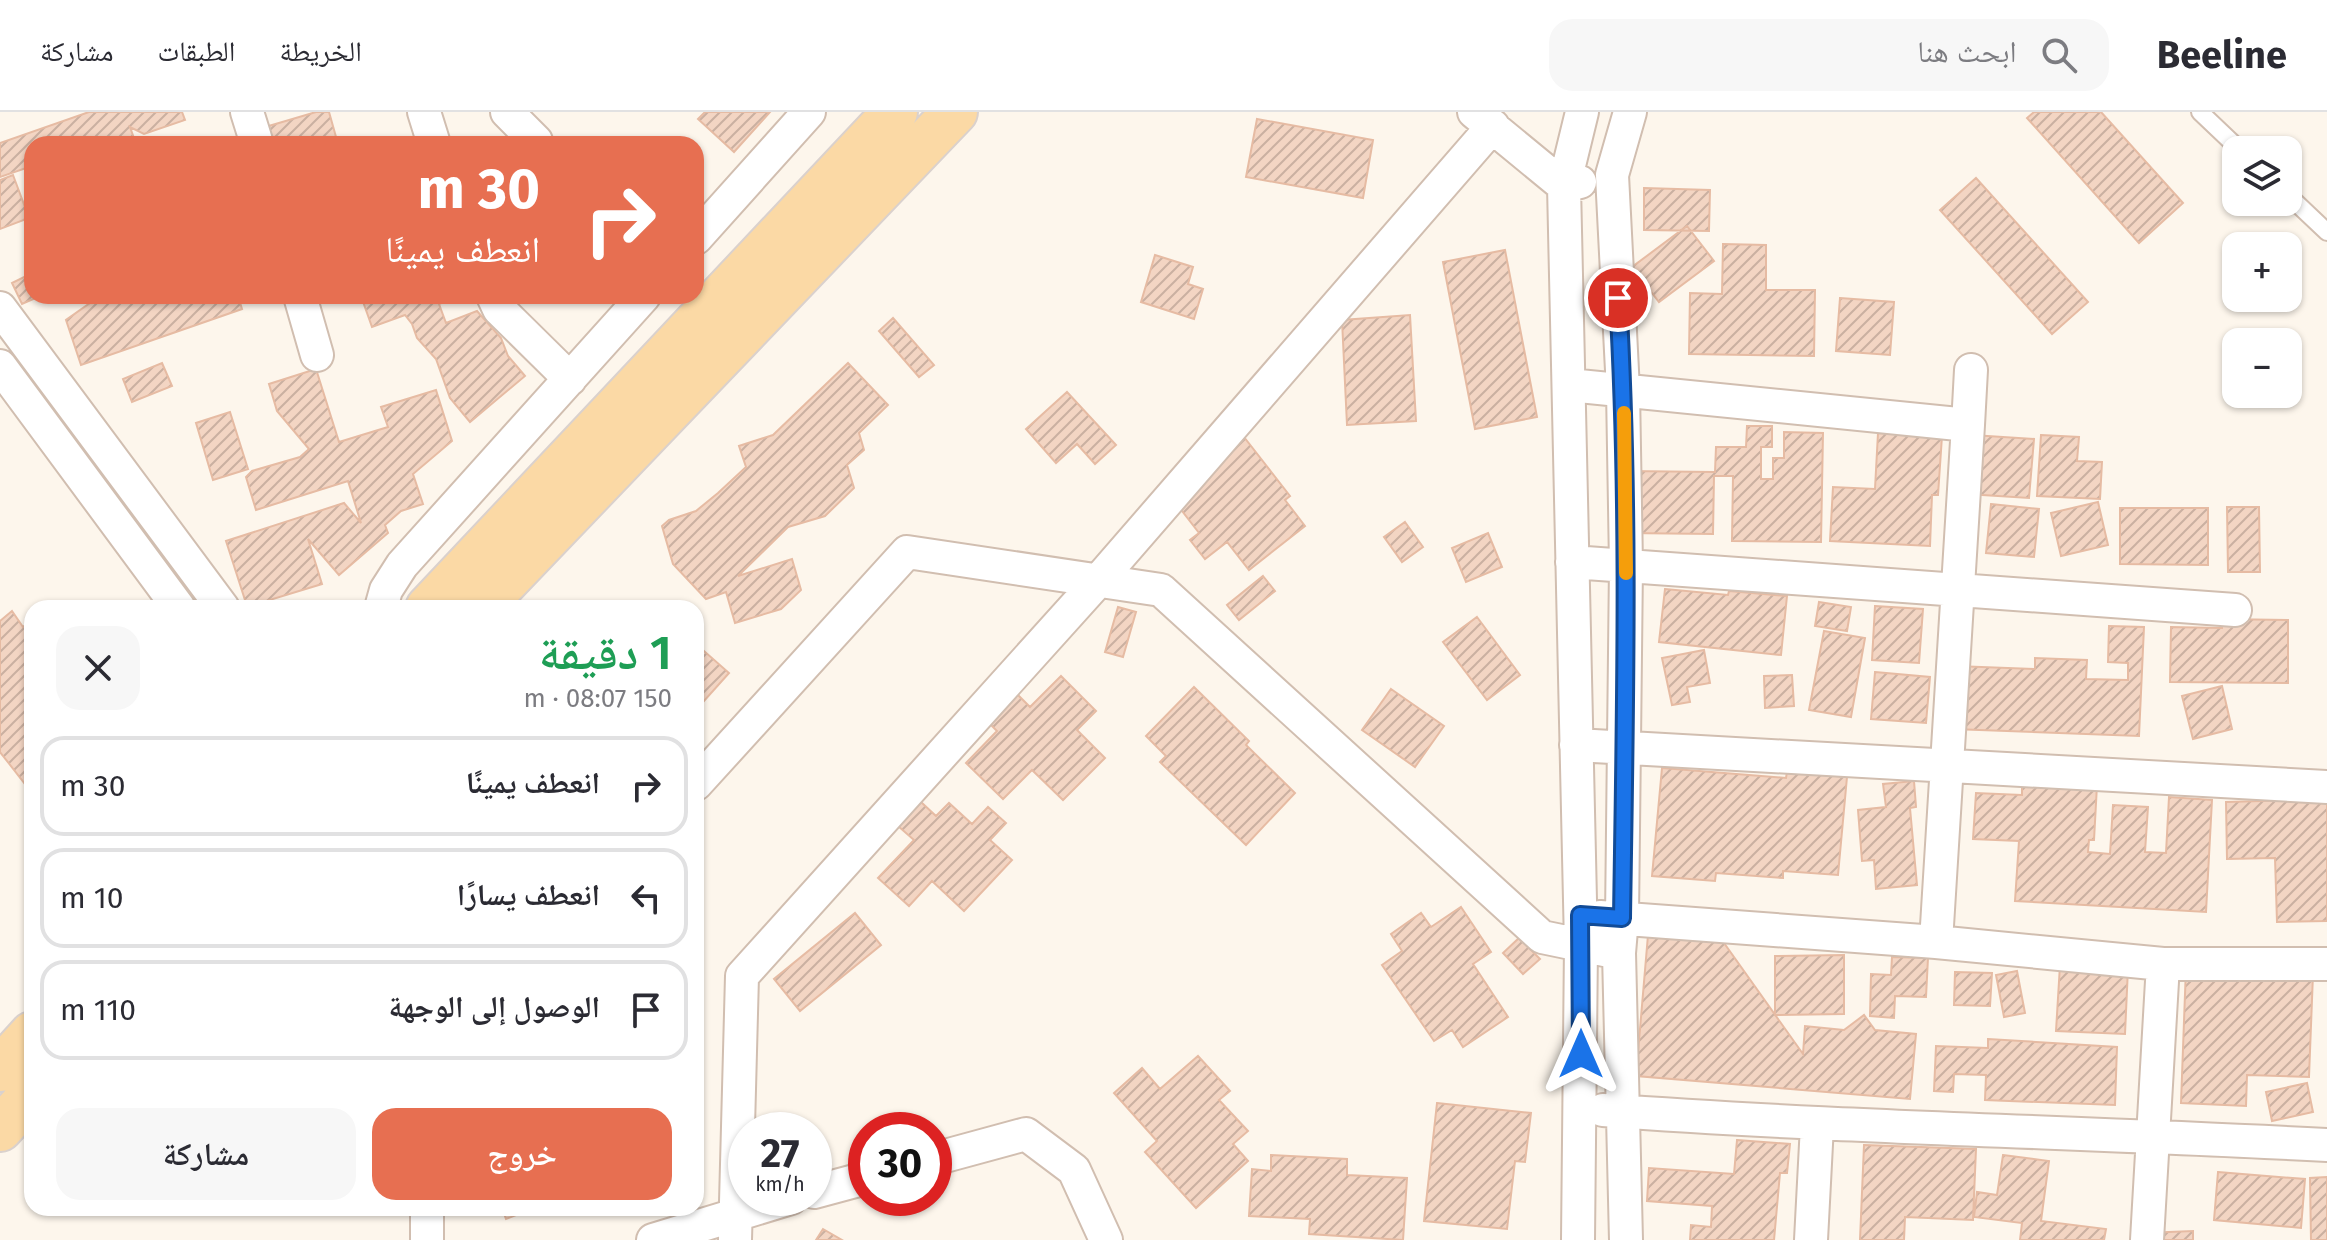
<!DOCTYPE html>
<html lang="ar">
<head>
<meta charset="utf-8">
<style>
  :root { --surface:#fff; --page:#f7f7f7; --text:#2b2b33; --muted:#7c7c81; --line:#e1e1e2; --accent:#e76f51 }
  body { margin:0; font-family:"Fira Sans","Noto Naskh Arabic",sans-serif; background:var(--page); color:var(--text); direction:rtl; height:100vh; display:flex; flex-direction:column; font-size:30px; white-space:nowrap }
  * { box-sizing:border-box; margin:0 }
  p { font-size:26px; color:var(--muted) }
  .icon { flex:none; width:44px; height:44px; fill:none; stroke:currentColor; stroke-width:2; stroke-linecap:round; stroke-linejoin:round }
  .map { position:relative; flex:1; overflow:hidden; direction:ltr }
  .drawer { position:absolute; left:24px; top:488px; width:680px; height:616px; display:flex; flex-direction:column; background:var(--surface); border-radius:24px; box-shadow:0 2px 6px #0004; direction:rtl }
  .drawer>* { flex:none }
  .guide { position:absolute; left:24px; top:24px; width:680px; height:168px; border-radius:24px; box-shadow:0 2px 6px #0004; direction:rtl; background:#e76f51; color:#fff; overflow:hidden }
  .buttons { position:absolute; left:2222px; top:24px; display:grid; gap:16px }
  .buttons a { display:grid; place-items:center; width:80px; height:80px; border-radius:16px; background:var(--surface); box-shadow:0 2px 6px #0004; font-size:40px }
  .speed { position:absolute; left:728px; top:1000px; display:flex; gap:16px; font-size:40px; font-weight:700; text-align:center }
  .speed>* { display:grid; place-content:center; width:104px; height:104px; border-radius:50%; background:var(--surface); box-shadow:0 2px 6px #0004; line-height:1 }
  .speed small { font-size:20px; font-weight:400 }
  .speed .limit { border:12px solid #d22; background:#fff; color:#111 }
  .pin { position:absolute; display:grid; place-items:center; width:68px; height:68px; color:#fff; margin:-34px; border:4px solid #fff; border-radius:50%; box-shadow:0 2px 8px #0007 }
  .me { position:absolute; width:88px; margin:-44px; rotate:0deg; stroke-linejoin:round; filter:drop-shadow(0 0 6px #0008) }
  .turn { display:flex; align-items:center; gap:28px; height:168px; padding:0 32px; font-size:36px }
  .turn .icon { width:104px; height:104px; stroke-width:2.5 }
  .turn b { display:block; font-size:56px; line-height:68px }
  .round { display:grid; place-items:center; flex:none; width:84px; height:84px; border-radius:24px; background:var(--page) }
  .head { display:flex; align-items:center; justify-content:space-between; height:136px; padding:0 32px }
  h1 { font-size:48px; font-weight:600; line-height:60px; color:#1e9e55 }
  .action { display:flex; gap:16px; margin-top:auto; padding:16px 32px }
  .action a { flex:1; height:92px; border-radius:24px; background:var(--accent); color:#fff; font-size:32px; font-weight:600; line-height:92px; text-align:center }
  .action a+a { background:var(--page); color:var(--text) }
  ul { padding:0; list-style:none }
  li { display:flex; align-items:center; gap:24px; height:100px; margin:0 16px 12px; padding:0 16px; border:4px solid var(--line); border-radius:24px }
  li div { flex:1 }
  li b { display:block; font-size:30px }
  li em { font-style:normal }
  header { display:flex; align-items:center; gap:48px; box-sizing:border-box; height:112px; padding:0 40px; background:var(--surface); border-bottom:2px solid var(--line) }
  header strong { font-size:38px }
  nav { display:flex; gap:44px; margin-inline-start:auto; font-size:28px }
  .search { width:560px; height:72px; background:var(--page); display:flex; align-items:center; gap:20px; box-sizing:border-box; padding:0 28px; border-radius:24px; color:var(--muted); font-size:30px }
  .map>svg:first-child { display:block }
</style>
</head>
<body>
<header>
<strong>Beeline</strong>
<div class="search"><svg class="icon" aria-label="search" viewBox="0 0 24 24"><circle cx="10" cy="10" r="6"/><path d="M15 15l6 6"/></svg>ابحث هنا</div>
<nav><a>الخريطة</a><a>الطبقات</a><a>مشاركة</a></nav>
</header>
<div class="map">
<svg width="2327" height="1128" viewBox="0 0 2327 1128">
  <defs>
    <pattern id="building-hatch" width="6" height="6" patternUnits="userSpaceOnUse" patternTransform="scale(2)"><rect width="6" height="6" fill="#f3d5c3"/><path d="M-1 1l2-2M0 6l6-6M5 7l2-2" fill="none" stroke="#cab0a1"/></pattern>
  </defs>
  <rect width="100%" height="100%" fill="#fdf6ec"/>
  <path fill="url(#building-hatch)" stroke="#e6bba3" stroke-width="2" d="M89,0H182L185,8L144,22L130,15L136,32H32V54L0,65V31Z
    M316,0H329L338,32H267L262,16Z
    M705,0H770L734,40L698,7Z
    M2034,0H2101L2183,91L2139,131L2027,6Z
    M1257,7L1373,28L1363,86L1246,65Z
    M13,63L29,106L0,117V68Z
    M1976,66L2088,190L2052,222L1940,98Z
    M1644,76L1710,78L1709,119L1644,118Z
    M1687,114L1714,149L1659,190L1632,155Z
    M1723,132L1766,133V178H1815L1814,244L1689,242L1690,181L1722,182Z
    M1505,138L1537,305L1475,317L1443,150Z
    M1155,143L1193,155L1188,172L1203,177L1194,207L1141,190Z
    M32,161V184H40L22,192L12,171Z
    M100,184H238L242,197L81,253L66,208Z
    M361,184H457L439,192L446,211L477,199L501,226L508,244L525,264L470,310L450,286L436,247L417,226L412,212L405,203L372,215Z
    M1840,186L1894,190L1890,243L1836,239Z
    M1410,203L1416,309L1347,313L1342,208Z
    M893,206L934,253L919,265L879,219Z
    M162,251L172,274L132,290L123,267Z
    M848,251L888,293L859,321L864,338L847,353L854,376L825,404L788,415L738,464L792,447L801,478L781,497L735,511L726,480L706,487L673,452L662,414L669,408L696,399L718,381L746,355L739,334L773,323Z
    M316,257L339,330L388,315L381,295L436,278L452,329L413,362L423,392L401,399L385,413L388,421L339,463L308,427L322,472L250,494L245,488L226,429L344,391L361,411L348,369L256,398L246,365L252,359L300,345L309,337L277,299L269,272Z
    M1067,280L1116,333L1095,352L1077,332L1056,351L1026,317Z
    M230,300L248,357L213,368L196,311Z
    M1747,314H1772V335H1761V367H1773V346H1784V320L1823,321L1821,430L1732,429L1733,364H1714L1713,422L1625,421L1626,359L1715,360L1716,335H1746Z
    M1878,321L1942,324L1938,383H1932L1930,434L1830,429L1833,375L1875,377Z
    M1972,323L2034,327L2029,386L1967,382Z
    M2041,323L2079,325L2077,349L2102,350L2100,387L2037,384Z
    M1244,325L1290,384L1285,388L1305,414L1249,458L1227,430L1205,447L1190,428L1199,421L1169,382Z
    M2098,390L2108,433L2061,444L2051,401Z
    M1991,392L2039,397L2034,445L1986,441Z
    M2227,395H2259L2260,460H2228Z
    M2120,396H2208V453L2120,452Z
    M1405,410L1423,435L1402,450L1384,425Z
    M1488,421L1502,455L1466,470L1452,436Z
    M1263,464L1275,479L1239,508L1227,493Z
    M1665,477L1728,483L1729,479L1787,484L1781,543L1659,530Z
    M1819,490L1851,495L1847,519L1815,514Z
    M1875,494L1923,497L1919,551L1872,548Z
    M1118,495L1136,500L1123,545L1105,540Z
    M12,499L23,515L32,508V681L0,640V509Z
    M1477,505L1520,563L1487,588L1443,530Z
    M2222,507L2288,508V571L2170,570L2171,515L2222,516Z
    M2109,514L2144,515L2139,624L1953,617L1956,554L2035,557V546L2087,548L2086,567L2128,568V551L2108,550Z
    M1824,519L1865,526L1851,605L1809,598Z
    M696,532L729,561L696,598Z
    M1704,538L1710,571L1687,575L1690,590L1672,593L1662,546Z
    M1875,560L1930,565L1926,611L1871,607Z
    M1792,563L1794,594L1765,596L1764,564Z
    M1061,564L1096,599L1077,618L1105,646L1063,688L1032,658L1003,687L966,651L997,619L980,602L1009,574L1030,595Z
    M2222,574L2232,617L2193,627L2182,584Z
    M1194,575L1249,629L1246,633L1295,681L1246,733L1160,650L1166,644L1146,624Z
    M1391,577L1444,614L1415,655L1362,618Z
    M1662,656L1786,666L1787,660L1847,665L1838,763L1783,759V766L1716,761L1715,769L1652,764Z
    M2022,668L2097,673L2094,728H2089L2088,740L2110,742L2113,693L2148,695L2145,740L2166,741L2169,685L2212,688L2206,800L2015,789L2019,729L1973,727L1976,681L2022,683Z
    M1914,669L1916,695L1910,696L1917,773L1876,777L1874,748L1862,749L1858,698L1886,695L1883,672Z
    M2327,687V809L2277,810L2275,746L2227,747L2226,690Z
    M921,690L936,704L949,691L972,712L988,695L1006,711L990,728L1012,748L964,799L932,769L909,794L878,766L914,728L898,714Z
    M1461,795L1491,840L1473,852L1508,905L1463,935L1452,918L1434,929L1382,853L1402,839L1391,822L1421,801L1431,815Z
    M855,801L881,833L800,899L774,867Z
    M1648,823L1719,824L1803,942L1805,914L1844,918L1864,903L1875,918L1916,922L1910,987L1636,964Z
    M1519,826L1540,847L1523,862L1503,841Z
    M1844,843V902L1775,903V844Z
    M1892,845L1928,846L1926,885L1895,884L1894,906L1870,904L1871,862L1891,863Z
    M2060,853L2128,856L2125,922L2056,919Z
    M2186,855L2313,862L2309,965L2247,963L2246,994L2181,991Z
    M2017,859L2025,901L2004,905L1996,863Z
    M1955,860L1992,861L1990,894L1954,893Z
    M1988,927L2117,935L2115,993L1985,988L1986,963L1954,962L1953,980L1934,979L1936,934L1988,936Z
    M1198,944L1230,979L1219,988L1248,1019L1233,1032L1248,1049L1196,1096L1145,1040L1157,1029L1114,981L1142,956L1160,977Z
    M2307,971L2313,1000L2272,1009L2266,980Z
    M1437,991L1531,1001L1525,1050L1515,1049L1507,1117L1424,1109Z
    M1737,1028L1790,1032L1787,1061H1780L1774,1128H1690L1691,1113L1711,1115L1712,1094L1647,1089L1649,1056L1734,1062Z
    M1864,1033L1976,1037L1973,1108L1905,1105L1904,1128H1860Z
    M1271,1043L1347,1047V1063L1407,1066L1403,1128L1309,1122L1310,1107L1249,1104L1252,1057L1271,1059Z
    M2003,1043L2049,1049L2041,1109L2106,1117L2104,1128H2020L2022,1111L1974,1105L1977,1080L1997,1083Z
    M2218,1060L2305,1067L2301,1116L2214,1108Z
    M2327,1065V1128H2311L2310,1066Z
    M502,1096H534L506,1107Z
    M823,1117L842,1128H816Z
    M2193,1119V1128H2144V1121Z"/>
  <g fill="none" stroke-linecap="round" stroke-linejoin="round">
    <defs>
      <path id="service" d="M2200,0L2240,38
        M2288,83L2327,120"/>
      <path id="minor" d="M247,0L257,32
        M424,0L434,32
        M507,0L536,29L534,32
        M1474,0L1564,74L1580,70
        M696,126L809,0
        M300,184L317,243
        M493,184L499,197L570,267
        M0,196L223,496
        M0,254L179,496
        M1569,273L1968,313L1971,258
        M1572,450L2235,498
        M381,496L386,478L402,453L644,184
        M1576,633L2327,675
        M696,672L907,440L1161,478L1542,825L1619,841
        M1600,805L1936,830L2163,852H2327
        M1936,830L1968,313
        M1603,998C1844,1016 2086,1020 2327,1033
        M934,1047L1026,1022L1074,1058L1106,1128
        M814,1080L866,1066
        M427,1096V1128
        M653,1128L791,1086
        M735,1128L742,864L1098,469L1493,14
        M1578,1128L1581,833L1564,74L1582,0
        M1626,1128L1619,841L1622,806L1626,453L1623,278L1612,63L1630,0
        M1811,1128L1817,1013
        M2147,1128L2163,852"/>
      <path id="primary" d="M428,496L895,0
        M480,496L955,0
        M0,957L32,922
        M0,1017L32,982"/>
    </defs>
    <use href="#service" stroke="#d1beb0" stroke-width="20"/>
    <use href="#minor" stroke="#d1beb0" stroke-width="36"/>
    <use href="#primary" stroke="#dad1cd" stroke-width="48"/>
    <use href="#service" stroke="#fff" stroke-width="16"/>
    <use href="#minor" stroke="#fff" stroke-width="32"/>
    <use href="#primary" stroke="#fbd9a5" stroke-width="44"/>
  </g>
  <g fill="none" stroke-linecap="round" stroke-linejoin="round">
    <defs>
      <path id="route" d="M1581,942L1580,803L1622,806C1625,600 1630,393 1618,186"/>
    </defs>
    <use href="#route" stroke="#114b97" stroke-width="20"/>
    <use href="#route" stroke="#1a73e8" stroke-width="14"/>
    <path stroke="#f59e0b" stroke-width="14" d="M1624,301L1626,461"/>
  </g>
</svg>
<div class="buttons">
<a><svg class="icon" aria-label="layers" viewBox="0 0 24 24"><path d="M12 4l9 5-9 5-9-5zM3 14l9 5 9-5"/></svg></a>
<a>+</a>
<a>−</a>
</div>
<div class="speed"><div>27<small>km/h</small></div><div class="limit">30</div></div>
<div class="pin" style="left:1618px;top:186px;background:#d93025"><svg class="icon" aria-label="arrive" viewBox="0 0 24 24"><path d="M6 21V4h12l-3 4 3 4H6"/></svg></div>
<svg class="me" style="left:1581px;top:942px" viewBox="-20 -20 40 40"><path d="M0-17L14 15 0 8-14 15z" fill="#1a73e8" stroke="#fff" stroke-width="4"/></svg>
<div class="guide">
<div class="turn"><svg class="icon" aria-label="right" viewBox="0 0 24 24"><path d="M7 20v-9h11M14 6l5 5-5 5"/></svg><div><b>30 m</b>انعطف يمينًا</div></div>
</div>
<section class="drawer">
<div class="head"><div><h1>1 دقيقة</h1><p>150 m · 08:07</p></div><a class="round"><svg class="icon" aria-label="close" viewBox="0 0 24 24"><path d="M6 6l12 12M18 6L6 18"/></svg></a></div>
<ul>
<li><svg class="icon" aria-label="right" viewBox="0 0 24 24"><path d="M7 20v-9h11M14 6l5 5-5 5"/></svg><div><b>انعطف يمينًا</b></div><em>30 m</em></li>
<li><svg class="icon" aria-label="left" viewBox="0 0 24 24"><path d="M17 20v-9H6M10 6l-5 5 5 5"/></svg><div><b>انعطف يسارًا</b></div><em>10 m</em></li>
<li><svg class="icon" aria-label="arrive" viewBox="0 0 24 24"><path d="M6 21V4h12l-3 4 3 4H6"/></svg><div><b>الوصول إلى الوجهة</b></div><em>110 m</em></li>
</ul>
<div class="action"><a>خروج</a><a>مشاركة</a></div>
</section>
</div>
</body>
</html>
